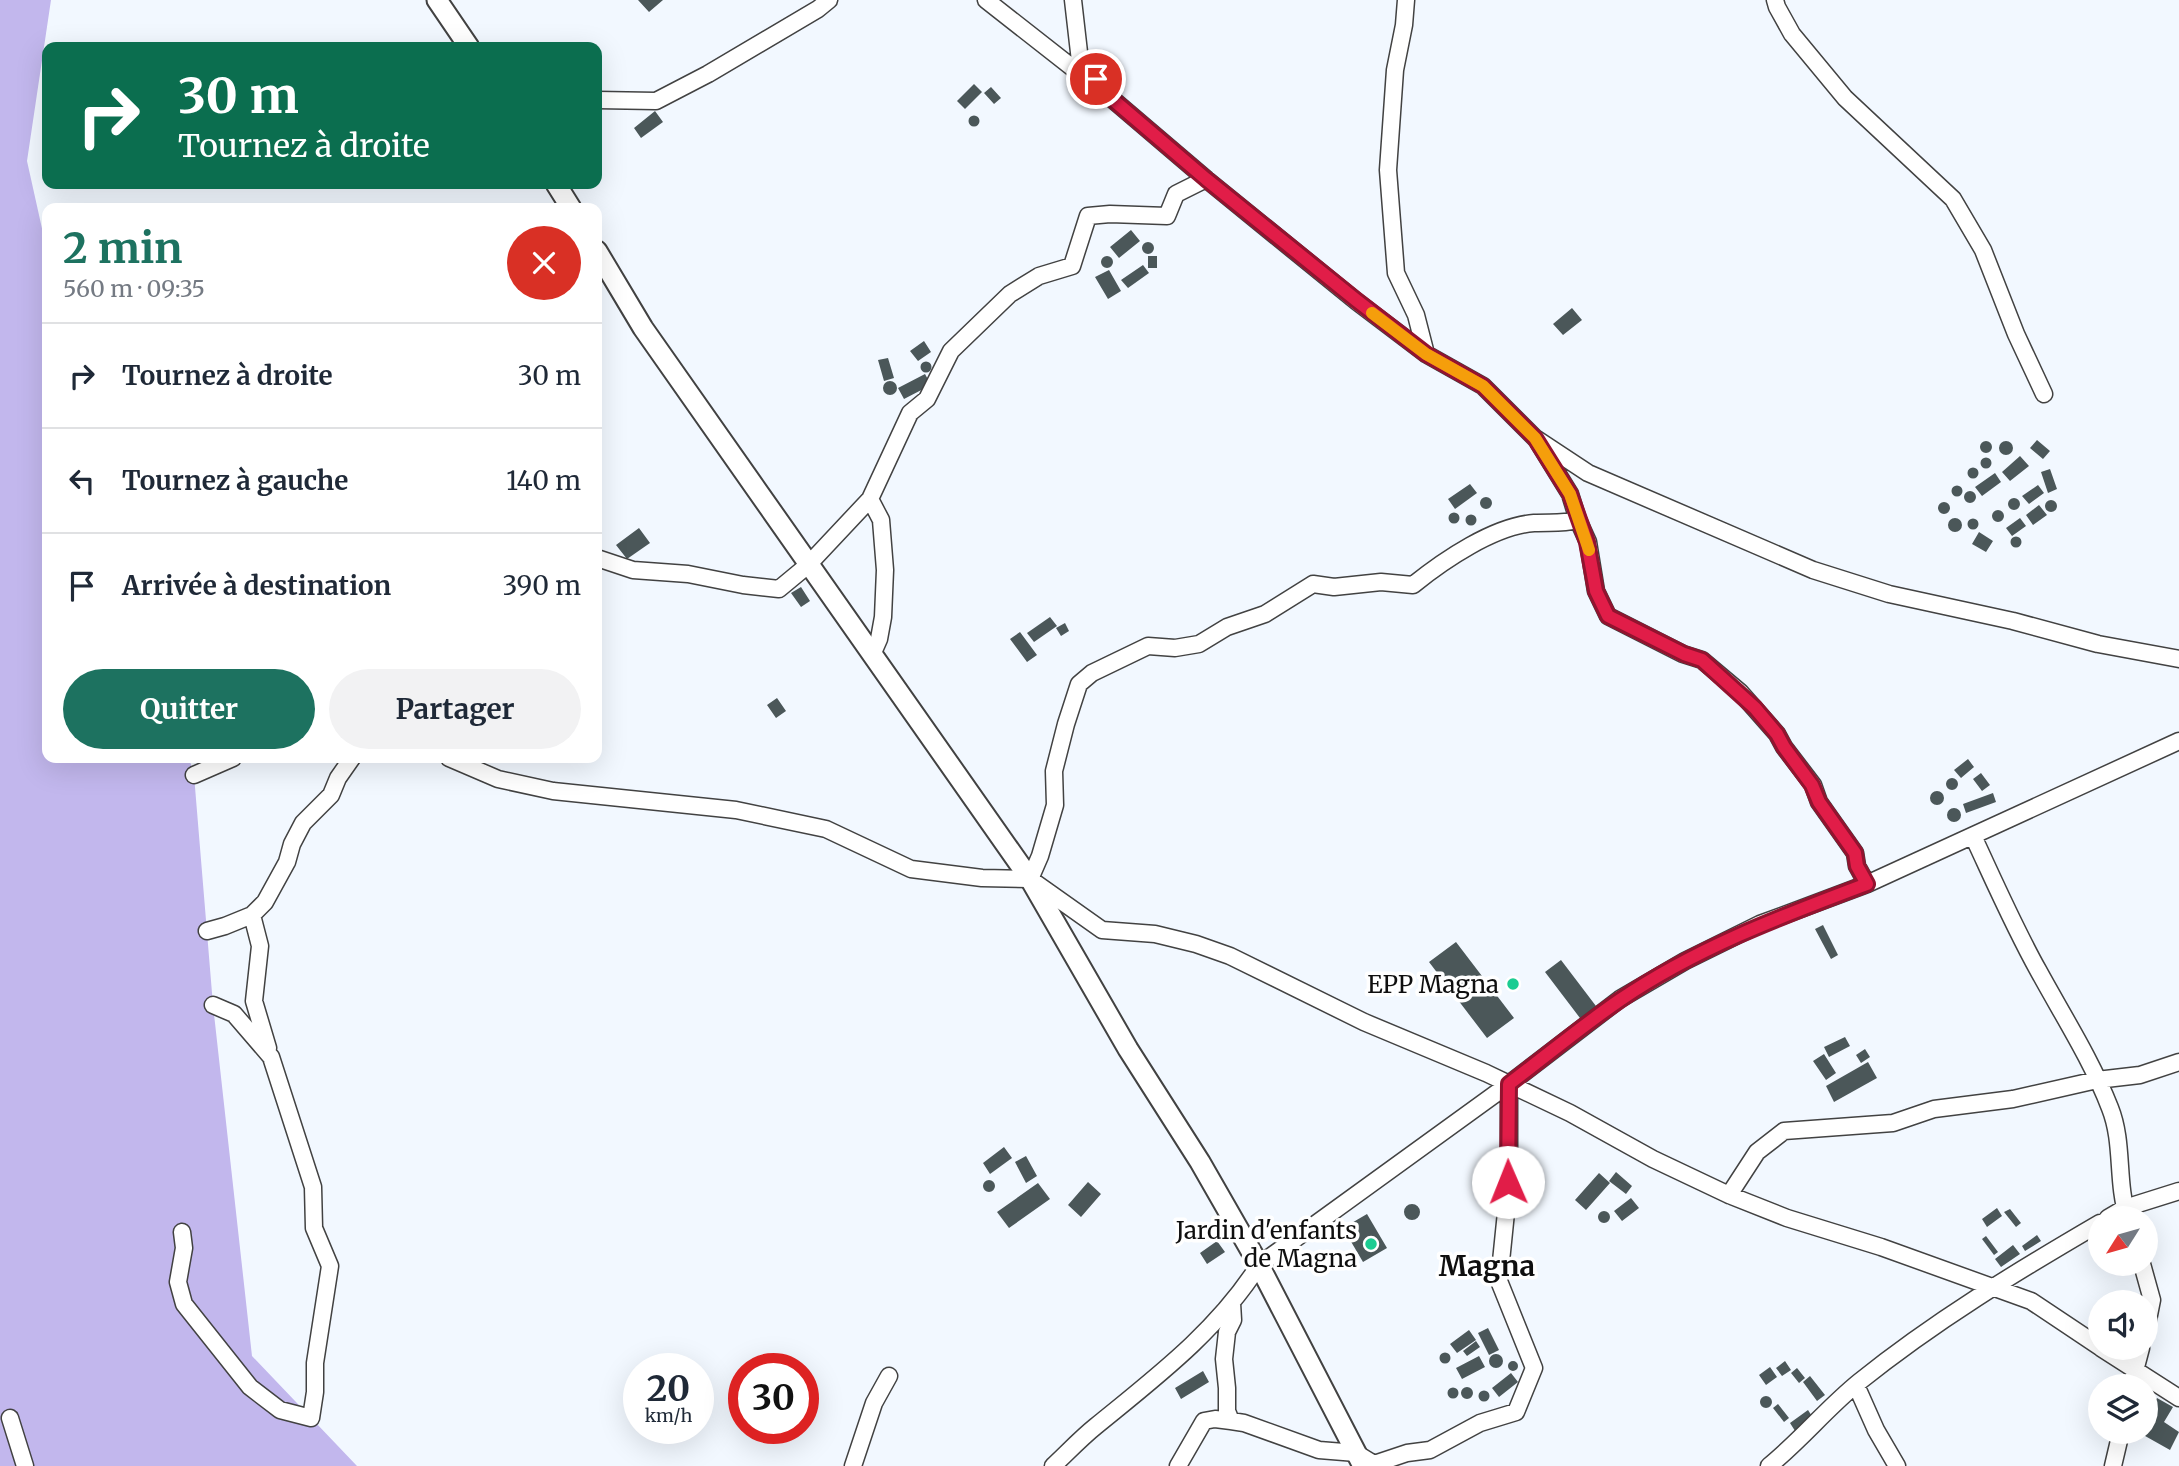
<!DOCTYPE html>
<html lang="fr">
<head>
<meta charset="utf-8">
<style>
  :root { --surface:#fff; --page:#f2f2f3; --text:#1f2937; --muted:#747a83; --line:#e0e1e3; --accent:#1d7260 }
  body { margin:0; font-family:Merriweather,serif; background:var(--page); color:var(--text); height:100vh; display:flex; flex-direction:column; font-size:26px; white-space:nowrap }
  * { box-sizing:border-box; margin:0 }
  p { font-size:23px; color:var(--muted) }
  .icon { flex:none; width:38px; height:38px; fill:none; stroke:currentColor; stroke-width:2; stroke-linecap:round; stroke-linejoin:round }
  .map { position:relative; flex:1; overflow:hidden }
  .drawer { position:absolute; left:42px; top:203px; width:560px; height:560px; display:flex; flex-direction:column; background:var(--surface); border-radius:14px; box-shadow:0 7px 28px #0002 }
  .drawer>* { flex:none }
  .banner { position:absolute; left:42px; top:42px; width:560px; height:147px; border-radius:14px; box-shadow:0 7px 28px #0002; background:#0b6e4f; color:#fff; overflow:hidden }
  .needle { width:46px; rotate:233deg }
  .tools { position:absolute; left:2088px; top:1206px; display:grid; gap:14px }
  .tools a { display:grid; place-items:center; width:70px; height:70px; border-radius:50%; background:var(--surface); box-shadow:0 7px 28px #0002; font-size:35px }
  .speed { position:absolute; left:623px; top:1353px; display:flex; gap:14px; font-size:35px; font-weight:700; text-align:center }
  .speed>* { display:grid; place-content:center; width:91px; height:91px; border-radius:50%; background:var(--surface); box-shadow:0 7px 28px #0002; line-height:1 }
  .speed small { font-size:18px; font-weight:400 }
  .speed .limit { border:10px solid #d22; background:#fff; color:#111 }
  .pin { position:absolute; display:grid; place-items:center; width:60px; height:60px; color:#fff; margin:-30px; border:4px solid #fff; border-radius:50%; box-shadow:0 2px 7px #0007 }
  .me { position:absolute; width:77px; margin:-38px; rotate:359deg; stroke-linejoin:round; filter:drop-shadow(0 0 5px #0008) }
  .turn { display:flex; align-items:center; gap:24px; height:147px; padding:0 21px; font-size:32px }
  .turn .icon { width:91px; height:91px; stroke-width:2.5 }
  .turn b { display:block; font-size:49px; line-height:60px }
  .round { display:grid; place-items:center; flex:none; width:74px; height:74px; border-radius:37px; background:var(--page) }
  .overview { display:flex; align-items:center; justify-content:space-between; height:119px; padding:0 21px }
  h1 { font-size:42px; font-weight:700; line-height:52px; color:var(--accent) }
  .cta { display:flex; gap:14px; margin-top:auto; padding:14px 21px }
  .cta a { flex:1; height:80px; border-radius:42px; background:var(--accent); color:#fff; font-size:28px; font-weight:700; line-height:80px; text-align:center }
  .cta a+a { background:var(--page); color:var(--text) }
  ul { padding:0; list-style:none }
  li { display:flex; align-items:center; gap:21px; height:105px; padding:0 21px; border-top:2px solid var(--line) }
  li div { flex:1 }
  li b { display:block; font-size:26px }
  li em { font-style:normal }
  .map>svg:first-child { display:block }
</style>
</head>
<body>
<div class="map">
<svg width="2179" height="1466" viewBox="0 0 2179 1466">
  <rect width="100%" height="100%" fill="#f2f8ff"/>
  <path fill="#c2b7ed" d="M0,0H51L27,161L47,251V758H189L194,775L213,1005L252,1356L357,1466H0Z"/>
  <path fill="#4b5759" d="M638,0H663L649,12Z
    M974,84L982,92L965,109L957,101Z
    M991,87L1001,98L994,104L984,93Z
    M655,111L663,122L641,138L634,128Z
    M968.5 121a5.5 5.5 0 1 1 11 0a5.5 5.5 0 1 1-11 0Z
    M1131,230L1140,241L1119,258L1110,247Z
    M1142 248a6 6 0 1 1 12 0a6 6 0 1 1-12 0Z
    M1148,256H1157V268H1148Z
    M1101 262a6 6 0 1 1 12 0a6 6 0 1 1-12 0Z
    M1143,265L1149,273L1128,288L1121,280Z
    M1109,270L1121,291L1108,299L1095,277Z
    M1572,308L1582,320L1563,335L1553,324Z
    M924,341L931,352L918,361L910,351Z
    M888,358L894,378L884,381L878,360Z
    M920.5 367a5.5 5.5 0 1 1 11 0a5.5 5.5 0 1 1-11 0Z
    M925,374L931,385L904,399L898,388Z
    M883 388a7 7 0 1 1 14 0a7 7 0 1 1-14 0Z
    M2037,440L2050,451L2043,459L2030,448Z
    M1980 447a6 6 0 1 1 12 0a6 6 0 1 1-12 0Z
    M1999 448a7 7 0 1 1 14 0a7 7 0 1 1-14 0Z
    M2020,456L2029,466L2010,481L2002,472Z
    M1980.5 463a5.5 5.5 0 1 1 11 0a5.5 5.5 0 1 1-11 0Z
    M1967.5 473a5.5 5.5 0 1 1 11 0a5.5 5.5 0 1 1-11 0Z
    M2050,469L2057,489L2048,493L2041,472Z
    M1995,473L2001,482L1982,496L1975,487Z
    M1470,484L1477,493L1455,509L1448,499Z
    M2038,485L2044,493L2029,504L2022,496Z
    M1951.5 491a5.5 5.5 0 1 1 11 0a5.5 5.5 0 1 1-11 0Z
    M1964 497a6 6 0 1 1 12 0a6 6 0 1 1-12 0Z
    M1480 503a6 6 0 1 1 12 0a6 6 0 1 1-12 0Z
    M2008 504a6 6 0 1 1 12 0a6 6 0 1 1-12 0Z
    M2045 506a6 6 0 1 1 12 0a6 6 0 1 1-12 0Z
    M1938 508a6 6 0 1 1 12 0a6 6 0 1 1-12 0Z
    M2039,505L2047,515L2033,525L2026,515Z
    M1992 516a6 6 0 1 1 12 0a6 6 0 1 1-12 0Z
    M1448.5 518a5.5 5.5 0 1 1 11 0a5.5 5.5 0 1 1-11 0Z
    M1465.5 520a5.5 5.5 0 1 1 11 0a5.5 5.5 0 1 1-11 0Z
    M2020,518L2026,526L2012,536L2006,528Z
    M1948 525a7 7 0 1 1 14 0a7 7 0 1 1-14 0Z
    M1967.5 524a5.5 5.5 0 1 1 11 0a5.5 5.5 0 1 1-11 0Z
    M639,528L650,543L627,559L616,545Z
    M1979,532L1993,541L1986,552L1972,544Z
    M2010.5 542a5.5 5.5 0 1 1 11 0a5.5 5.5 0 1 1-11 0Z
    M801,587L810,601L801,607L791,593Z
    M1050,617L1057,626L1034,642L1027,633Z
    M1065,623L1069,631L1061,636L1056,628Z
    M1020,632L1037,655L1027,662L1010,639Z
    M777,698L786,711L776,718L767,705Z
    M1968,759L1974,767L1961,778L1954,770Z
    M1981,773L1990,785L1982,791L1973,779Z
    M1946 784a6 6 0 1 1 12 0a6 6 0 1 1-12 0Z
    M1930 798a7 7 0 1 1 14 0a7 7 0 1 1-14 0Z
    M1993,793L1996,802L1966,813L1963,804Z
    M1947 815a7 7 0 1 1 14 0a7 7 0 1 1-14 0Z
    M1823,925L1838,955L1831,959L1815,929Z
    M1456,942L1514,1018L1487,1038L1429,962Z
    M1561,960L1599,1010L1583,1022L1545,972Z
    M1845,1037L1850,1046L1829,1057L1824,1047Z
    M1865,1049L1870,1057L1861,1063L1856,1055Z
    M1824,1054L1836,1073L1826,1080L1813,1061Z
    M1868,1062L1877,1078L1834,1102L1826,1086Z
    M1004,1147L1012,1158L990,1174L983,1163Z
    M1026,1156L1037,1176L1026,1183L1015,1162Z
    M1616,1172L1632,1186L1626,1194L1609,1181Z
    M1599,1173L1610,1183L1586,1210L1575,1200Z
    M983 1186a6 6 0 1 1 12 0a6 6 0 1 1-12 0Z
    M1088,1182L1101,1194L1081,1217L1068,1205Z
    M1038,1183L1050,1199L1009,1228L997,1212Z
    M1631,1198L1639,1208L1622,1221L1614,1211Z
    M1404 1212a8 8 0 1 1 16 0a8 8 0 1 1-16 0Z
    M1997,1208L2002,1216L1987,1227L1982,1219Z
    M2010,1209L2021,1223L2016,1227L2004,1212Z
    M1598 1217a6 6 0 1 1 12 0a6 6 0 1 1-12 0Z
    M1367,1214L1387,1248L1363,1262L1343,1228Z
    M2037,1235L2041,1241L2025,1251L2022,1246Z
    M1986,1236L1998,1252L1994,1255L1982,1239Z
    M1217,1241L1225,1252L1207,1264L1200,1253Z
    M2013,1245L2020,1254L2001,1267L1995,1259Z
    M1488,1328L1499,1350L1489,1355L1478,1333Z
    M1469,1330L1476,1340L1457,1353L1450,1344Z
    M1476,1341L1480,1347L1467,1356L1463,1351Z
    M1439.5 1358a5.5 5.5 0 1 1 11 0a5.5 5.5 0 1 1-11 0Z
    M1489 1361a7 7 0 1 1 14 0a7 7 0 1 1-14 0Z
    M1479,1356L1485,1367L1462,1379L1456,1368Z
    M1508 1366a5 5 0 1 1 10 0a5 5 0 1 1-10 0Z
    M1785,1361L1791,1370L1782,1376L1776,1368Z
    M1770,1367L1777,1377L1766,1385L1759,1375Z
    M1797,1368L1805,1378L1799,1383L1791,1373Z
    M1203,1371L1209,1382L1181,1399L1175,1388Z
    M1511,1373L1518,1382L1499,1397L1492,1388Z
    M1810,1376L1825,1395L1817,1401L1803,1382Z
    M1461 1393a6 6 0 1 1 12 0a6 6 0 1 1-12 0Z
    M1447.5 1393a5.5 5.5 0 1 1 11 0a5.5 5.5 0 1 1-11 0Z
    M1478.5 1396a5.5 5.5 0 1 1 11 0a5.5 5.5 0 1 1-11 0Z
    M1760 1402a6 6 0 1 1 12 0a6 6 0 1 1-12 0Z
    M2157,1398L2173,1407L2164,1422L2179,1432L2170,1450L2138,1432H2146V1418Z
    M1778,1404L1789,1418L1784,1422L1773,1408Z
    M1808,1410L1815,1421L1797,1434L1790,1423Z"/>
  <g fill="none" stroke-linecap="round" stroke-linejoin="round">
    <defs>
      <path id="minor" d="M986,0L1111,98L1206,179L1356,301L1426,354L1483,386L1535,438L1588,473L1813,570L1889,594L2013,621L2098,644L2179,659
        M1073,0L1080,61L1091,74
        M1406,0L1404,25L1395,70L1388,170L1396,273L1416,315L1426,354
        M1775,0L1777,7L1792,34L1845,98L1953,199L1983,250L2016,334L2044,394
        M597,100L656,101L708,74L818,9L829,0
        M870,499L881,520L885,570L883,617L879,639L872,655
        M1578,520L1588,542L1596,591L1608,616L1683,654L1702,660L1740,692L1777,734L1784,747L1813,785L1819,802L1855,853L1857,866L1867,884
        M597,558L633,570L688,574L743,585L779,589L808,565L870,499L910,413L927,399L951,351L1010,294L1039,276L1072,266L1088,216L1110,214L1167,216L1176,194L1206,179
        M449,758L498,779L553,791L736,810L826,829L911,869L982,878L1030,879L1102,930L1155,934L1196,944L1230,956L1364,1022L1486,1073L1570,1113L1653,1159L1729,1195L1787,1218L1881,1247L2031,1301L2100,1347
        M194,775L233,758
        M1973,836C1994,881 2014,927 2038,970C2063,1016 2091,1059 2110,1108C2124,1143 2116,1182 2128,1218
        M1030,879L1040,856L1055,805L1054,771L1066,724L1079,684L1092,673L1148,646L1175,648L1199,644L1227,627L1265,614L1313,584L1334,587L1381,582L1413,585C1444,560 1494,526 1534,523C1551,522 1561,524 1578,520L1570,494L1538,442
        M252,915L260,946L254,1001L268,1048
        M207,931L225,926L252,915L265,902L287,862L292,844L303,823L331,795L338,778L352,758
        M1729,1195L1757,1152L1784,1131L1893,1123L1934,1109L2013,1099L2097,1080L2140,1075L2179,1062
        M2108,1218L2125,1208L2179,1191
        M182,1232L184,1248L178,1282L184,1304L250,1387L280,1410L311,1418L315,1392V1363L330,1266L314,1228L313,1187L271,1057L234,1014L213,1005
        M2142,1264L2152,1300L2146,1330
        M1232,1303L1233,1320L1227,1332L1224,1359L1227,1388V1411L1231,1421L1244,1423L1319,1450L1356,1453L1374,1464L1407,1453L1430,1450L1480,1423L1516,1412L1534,1368L1499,1281L1509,1183V1084
        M2101,1348L2179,1398
        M1856,1385L1876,1430L1897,1466
        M2131,1386L2141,1348
        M10,1418L25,1466
        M853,1466L874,1403L889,1376
        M1053,1466C1067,1453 1081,1438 1096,1426C1156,1377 1217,1331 1259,1265L1509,1084L1620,999L1685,961L1760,924L1867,884L2179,741
        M1178,1466L1204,1421L1215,1419L1231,1421
        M1769,1466C1801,1440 1827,1408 1859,1382C1935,1321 2016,1272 2100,1223
        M2113,1466L2121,1432"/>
      <path id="tertiary" d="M437,0L469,47
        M556,184L571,208
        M597,251L643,328L1030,879L1128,1049L1200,1162L1259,1265L1363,1466"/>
    </defs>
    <use href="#minor" stroke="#424242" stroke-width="19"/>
    <use href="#tertiary" stroke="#424242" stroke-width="23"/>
    <use href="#minor" stroke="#fff" stroke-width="16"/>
    <use href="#tertiary" stroke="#fff" stroke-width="19"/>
  </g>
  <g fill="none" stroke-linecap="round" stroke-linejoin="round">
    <defs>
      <path id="route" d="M1096,79L1111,98L1206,179L1356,300L1426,354L1483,386L1535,438L1570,494L1587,542L1596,591L1608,616L1684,654L1702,660L1755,708L1777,734L1784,747L1812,785L1819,802L1855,853L1857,866L1867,884C1782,916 1696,948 1620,1000C1582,1026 1546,1056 1509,1084L1508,1182"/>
    </defs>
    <use href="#route" stroke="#92132f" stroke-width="18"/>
    <use href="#route" stroke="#e11d48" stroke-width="12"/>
    <path stroke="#f59e0b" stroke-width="12" d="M1372,313L1426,354L1483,386L1535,438L1570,494L1589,550"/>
  </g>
  <g fill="#1bcc92" stroke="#fff" stroke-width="2.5">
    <circle cx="1513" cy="984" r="7"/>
    <circle cx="1371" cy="1244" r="7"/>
  </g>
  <g text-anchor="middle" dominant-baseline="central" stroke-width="7" stroke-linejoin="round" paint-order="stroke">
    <g font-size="24" fill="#0f0f0f" stroke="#fff" text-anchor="end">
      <text x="1499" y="984">EPP Magna</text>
      <text x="1357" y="1230">Jardin d'enfants<tspan x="1357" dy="28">de Magna</tspan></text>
    </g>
    <g font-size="28" font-weight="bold" fill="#0f0f0f" stroke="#fff">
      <text x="1487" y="1266">Magna</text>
    </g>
  </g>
</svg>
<div class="tools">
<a><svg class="needle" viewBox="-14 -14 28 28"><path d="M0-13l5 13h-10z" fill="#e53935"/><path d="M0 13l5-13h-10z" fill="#747a83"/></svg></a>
<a><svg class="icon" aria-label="sound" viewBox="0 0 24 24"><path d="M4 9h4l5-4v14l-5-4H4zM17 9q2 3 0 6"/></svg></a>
<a><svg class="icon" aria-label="layers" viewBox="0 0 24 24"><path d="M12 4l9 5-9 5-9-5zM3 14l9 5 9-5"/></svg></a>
</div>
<div class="speed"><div>20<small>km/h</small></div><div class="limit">30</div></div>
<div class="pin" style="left:1096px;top:79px;background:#d93025"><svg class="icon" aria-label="arrive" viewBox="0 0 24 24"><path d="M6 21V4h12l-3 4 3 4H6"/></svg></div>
<svg class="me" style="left:1508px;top:1182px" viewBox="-20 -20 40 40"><circle r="19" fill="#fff"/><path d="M0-13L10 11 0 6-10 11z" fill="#e11d48"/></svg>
<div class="banner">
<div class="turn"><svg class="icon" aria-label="right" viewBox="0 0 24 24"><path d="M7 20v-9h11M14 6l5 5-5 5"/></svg><div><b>30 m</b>Tournez à droite</div></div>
</div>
<section class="drawer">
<div class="overview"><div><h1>2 min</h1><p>560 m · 09:35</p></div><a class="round" style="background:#d93025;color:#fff"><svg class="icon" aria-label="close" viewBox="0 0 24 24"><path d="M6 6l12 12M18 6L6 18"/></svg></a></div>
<ul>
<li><svg class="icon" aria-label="right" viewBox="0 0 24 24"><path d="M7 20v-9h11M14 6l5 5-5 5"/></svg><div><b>Tournez à droite</b></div><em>30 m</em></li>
<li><svg class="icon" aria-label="left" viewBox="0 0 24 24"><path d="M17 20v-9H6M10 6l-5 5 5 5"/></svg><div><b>Tournez à gauche</b></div><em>140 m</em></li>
<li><svg class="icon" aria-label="arrive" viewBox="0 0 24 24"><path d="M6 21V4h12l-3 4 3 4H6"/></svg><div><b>Arrivée à destination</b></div><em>390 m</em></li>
</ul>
<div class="cta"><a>Quitter</a><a>Partager</a></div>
</section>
</div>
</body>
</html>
